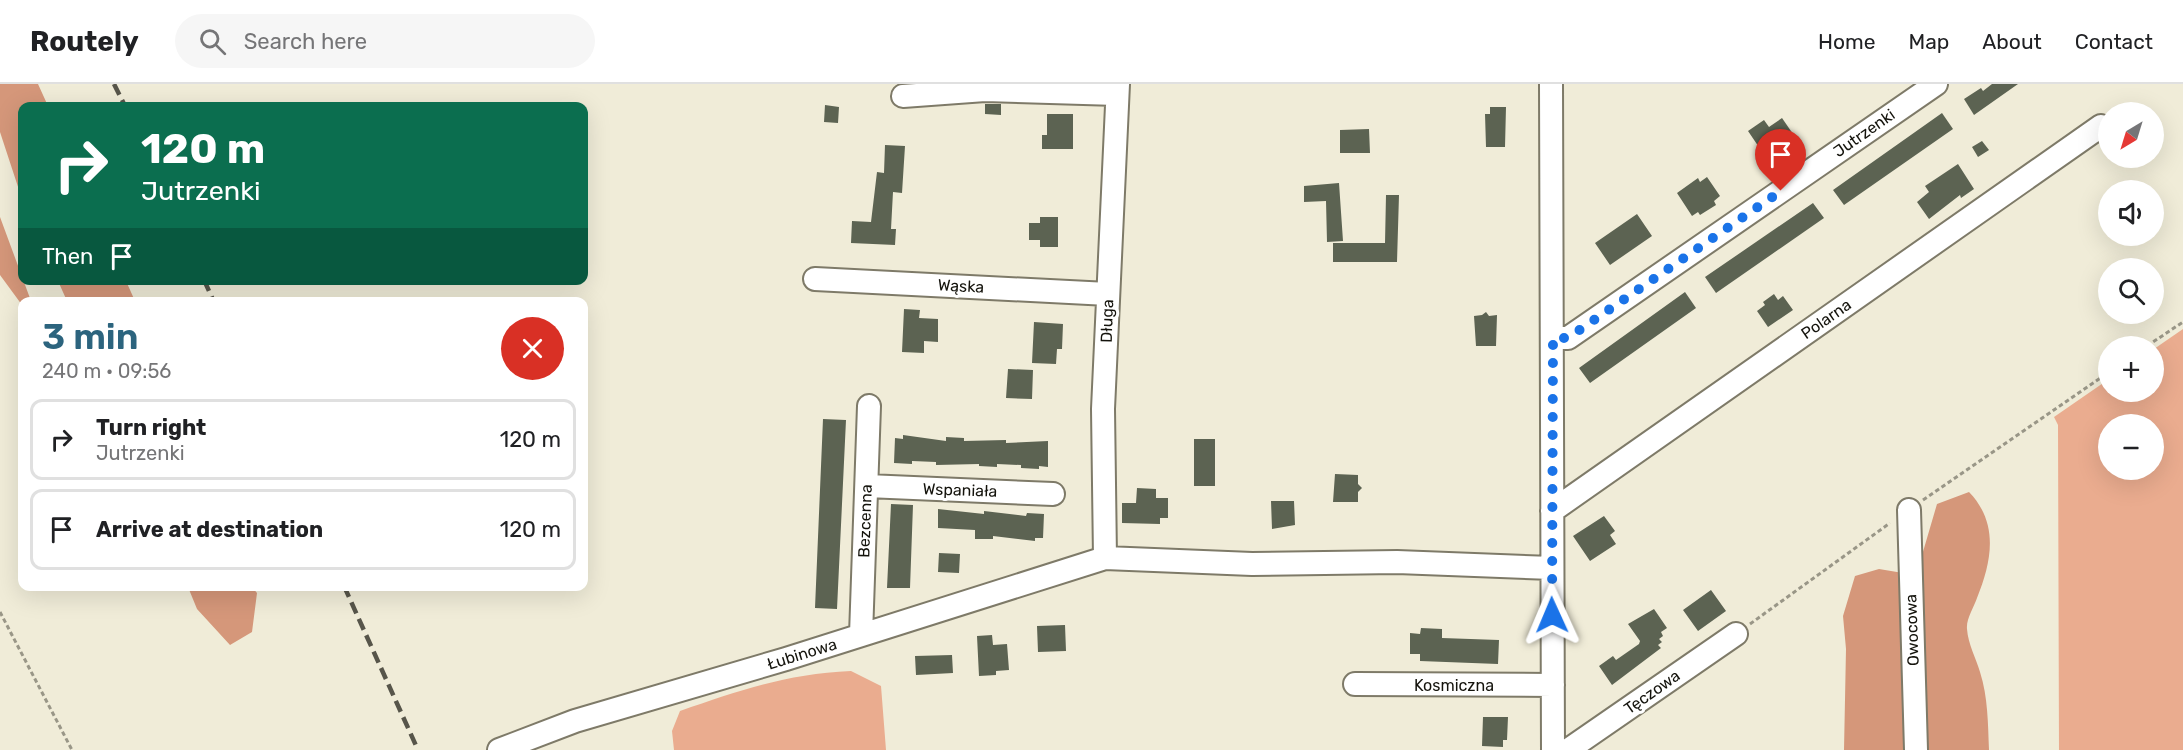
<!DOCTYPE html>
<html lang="en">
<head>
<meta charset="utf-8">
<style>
  :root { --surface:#fff; --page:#f6f6f6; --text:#202124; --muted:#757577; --line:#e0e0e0; --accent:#2c647e }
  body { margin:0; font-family:Rubik,sans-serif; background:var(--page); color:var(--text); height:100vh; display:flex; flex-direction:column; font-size:22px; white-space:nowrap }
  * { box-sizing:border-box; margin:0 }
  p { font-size:20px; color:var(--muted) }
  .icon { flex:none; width:33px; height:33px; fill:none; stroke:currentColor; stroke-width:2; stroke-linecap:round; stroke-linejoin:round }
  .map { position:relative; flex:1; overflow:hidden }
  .side { position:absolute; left:18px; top:213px; width:570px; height:294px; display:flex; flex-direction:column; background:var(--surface); border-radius:12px; box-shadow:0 6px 24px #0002 }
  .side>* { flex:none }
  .banner { position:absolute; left:18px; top:18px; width:570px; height:183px; border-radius:12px; box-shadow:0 6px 24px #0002; background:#0b6e4f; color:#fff; overflow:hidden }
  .needle { width:39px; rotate:218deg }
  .controls { position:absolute; left:2098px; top:18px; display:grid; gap:12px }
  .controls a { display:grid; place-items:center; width:66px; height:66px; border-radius:50%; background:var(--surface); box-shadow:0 6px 24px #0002; font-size:30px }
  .pin { position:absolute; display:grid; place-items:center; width:51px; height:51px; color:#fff; margin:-62px -26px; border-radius:50% 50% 50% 0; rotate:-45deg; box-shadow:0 0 6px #0007 }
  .pin .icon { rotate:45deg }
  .me { position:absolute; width:66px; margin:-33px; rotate:359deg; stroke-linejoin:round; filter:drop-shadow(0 0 4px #0008) }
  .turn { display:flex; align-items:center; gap:21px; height:126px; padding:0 24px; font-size:27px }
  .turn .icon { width:78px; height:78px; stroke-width:2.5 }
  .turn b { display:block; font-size:42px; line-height:51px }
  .then { display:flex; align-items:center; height:57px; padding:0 24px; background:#0003; gap:12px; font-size:22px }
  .round { display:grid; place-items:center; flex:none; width:63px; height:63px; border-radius:32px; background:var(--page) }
  .overview { display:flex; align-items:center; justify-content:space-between; height:102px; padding:0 24px }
  h1 { font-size:36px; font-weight:600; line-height:45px; color:var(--accent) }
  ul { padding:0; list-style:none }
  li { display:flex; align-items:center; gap:18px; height:81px; margin:0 12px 9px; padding:0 12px; border:3px solid var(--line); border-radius:12px }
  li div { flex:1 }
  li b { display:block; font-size:22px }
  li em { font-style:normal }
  header { display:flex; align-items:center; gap:36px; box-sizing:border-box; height:84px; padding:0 30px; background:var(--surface); border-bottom:2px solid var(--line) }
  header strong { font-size:28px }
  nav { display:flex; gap:33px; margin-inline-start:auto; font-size:21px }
  .search { width:420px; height:54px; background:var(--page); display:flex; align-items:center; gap:15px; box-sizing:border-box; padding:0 21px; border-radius:33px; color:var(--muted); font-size:22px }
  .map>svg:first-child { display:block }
</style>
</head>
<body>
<header>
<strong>Routely</strong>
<div class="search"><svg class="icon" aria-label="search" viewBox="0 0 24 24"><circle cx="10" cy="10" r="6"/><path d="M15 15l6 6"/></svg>Search here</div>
<nav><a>Home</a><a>Map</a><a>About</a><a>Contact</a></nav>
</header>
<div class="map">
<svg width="2183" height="666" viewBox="0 0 2183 666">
  <rect width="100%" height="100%" fill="#f0ecd8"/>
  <path fill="#eaac8f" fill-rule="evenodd" d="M2183,245V666H2059L2058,341L2054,333L2109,295V308H2154V265ZM2109,340H2154V386H2109Z
    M851,587L881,602L886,666H674L672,647L680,627C740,606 787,590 851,587Z"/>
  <path fill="#d5977a" d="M0,0H38L48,22H22V115L0,48Z
    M0,133L31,217L22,218V221L0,191Z
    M58,197H126L135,217H67Z
    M1969,408C1999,439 1992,477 1977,514C1974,523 1966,535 1967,545C1968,560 1976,574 1980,588C1988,613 1988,640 1989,666H1844L1846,565L1843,532L1855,492L1879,485L1903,489L1920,478L1937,420Z
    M188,503H252L257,509L252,548L230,561L197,525Z"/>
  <path fill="#5c6352" d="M1992,0H2018L1974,31L1964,15L1981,4L1983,7Z
    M985,20H1001V31L985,30Z
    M825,21L839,23L838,39L824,38Z
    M1490,23H1506L1505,63H1486L1485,30H1490Z
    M1942,29L1953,45L1844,121L1833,106Z
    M1047,30H1073V65H1042V51H1047Z
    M1782,34L1793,50L1775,63L1782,74L1771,81L1748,47L1764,36L1769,43Z
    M1369,45L1370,69H1340V46Z
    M1982,57L1989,66L1978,73L1972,63Z
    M885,61L905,62L902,109L893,108L891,145H896L895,161L851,159L852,137L871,138L877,88L884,89Z
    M1958,80L1974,105L1961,114L1960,111L1929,135L1917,118L1929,108L1925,102Z
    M1707,93L1720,112L1714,117L1716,121L1700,131L1698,128L1692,132L1677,109L1698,94L1700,98Z
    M1339,99L1343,157L1327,158L1326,117L1304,118V102Z
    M1386,111H1399L1397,178H1333V159H1385Z
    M1813,119L1824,134L1716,209L1705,193Z
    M1637,130L1652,152L1610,181L1595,159Z
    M1040,133H1058V163H1040V156H1029V139H1040Z
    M1685,208L1696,224L1590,299L1579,284Z
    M1774,210L1778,216L1783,212L1793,226L1768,243L1757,227L1765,221L1763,218Z
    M904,225L920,226L919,234L938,235V258L924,257V269L902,268Z
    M1486,228L1489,232L1497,231L1496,262H1476L1474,232L1482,231Z
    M1034,238L1063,240L1062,265H1057L1056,280L1032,279Z
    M1008,285L1033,286L1032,315L1006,314Z
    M823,335L846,336L837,525L815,524Z
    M903,351L946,357V353L964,354V357L1006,356V359L1048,357V383L1039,382V385L1021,384V381L997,380V383L979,382V380L936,381V378L912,377V380L894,379L895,354L903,355Z
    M1194,355H1215V402H1194Z
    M1335,390L1358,391V400L1362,404L1358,408V418H1333Z
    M1137,404L1156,405V414H1168V434H1160V440L1122,439V419H1136Z
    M1271,417H1294L1295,441L1272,445Z
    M891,420L913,421L910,504H887Z
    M938,425L984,430V427L1026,432L1027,429L1044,430L1043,454H1035V457L993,452V455H975V446L938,444Z
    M1604,432L1615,447L1610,451L1616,460L1590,477L1573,452Z
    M939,469L960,470L959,489L938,488Z
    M1711,506L1726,527L1698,547L1683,526Z
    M1654,525L1667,544L1661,548L1663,552L1659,555L1662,558L1658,561L1661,564L1612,601L1599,582L1613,572L1616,576L1639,560L1640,557L1628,540Z
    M1065,541L1066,567L1038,568L1037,542Z
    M1421,544L1442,545V554L1499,556L1498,580L1420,577V570H1410V549L1420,550Z
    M992,551L993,561L1007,560L1009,586L996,587V591L979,592L977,552Z
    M952,571L953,589L916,591L915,572Z
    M1483,633H1508L1507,656H1503V663L1482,662Z"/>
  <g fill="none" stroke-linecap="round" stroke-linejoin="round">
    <defs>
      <path id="minor" d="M1551,0L1553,666
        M903,12L985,6L1117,10
        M815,195L1108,210
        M1553,254H1568L1936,0
        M867,402L1053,410
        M1909,426L1916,666
        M1552,427L2101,42
        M1105,474L1103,325L1118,0
        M861,551L869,322
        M1355,600L1553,601
        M499,666L575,637L786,575L1105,474L1252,480L1397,478L1552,484
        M1568,666L1736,550"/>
    </defs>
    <use href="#minor" stroke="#7e7a68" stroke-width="26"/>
    <path stroke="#999687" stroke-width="3" stroke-dasharray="4.5 3" stroke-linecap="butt" d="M2147,262L2183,238
      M1923,416L2109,288
      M0,528L72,666
      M1750,540L1890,439"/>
    <use href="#minor" stroke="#fff" stroke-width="22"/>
    <path stroke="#57554a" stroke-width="4.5" stroke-dasharray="12 6" stroke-linecap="butt" d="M114,0L125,22
      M204,196L214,218
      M344,502L418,666"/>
  </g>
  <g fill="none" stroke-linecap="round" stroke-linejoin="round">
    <path stroke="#1a73e8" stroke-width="10" stroke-dasharray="0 18" d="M1552,531L1553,254H1568L1781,107"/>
  </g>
  <g text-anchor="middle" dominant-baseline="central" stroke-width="6" stroke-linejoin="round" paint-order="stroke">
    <g font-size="16" fill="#14130c" stroke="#fff">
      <text transform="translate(1864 49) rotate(-35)">Jutrzenki</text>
      <text transform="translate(961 202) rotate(3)">Wąska</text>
      <text transform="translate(1826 235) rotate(-35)">Polarna</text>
      <text transform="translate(1107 237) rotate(-88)">Długa</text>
      <text transform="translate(960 406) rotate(2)">Wspaniała</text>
      <text transform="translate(865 437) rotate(-88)">Bezcenna</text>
      <text transform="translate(1912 546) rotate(-92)">Owocowa</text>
      <text transform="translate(802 570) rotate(-17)">Łubinowa</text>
      <text x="1454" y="601">Kosmiczna</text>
      <text transform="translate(1652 608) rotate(-35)">Tęczowa</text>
    </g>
  </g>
</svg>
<div class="controls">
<a><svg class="needle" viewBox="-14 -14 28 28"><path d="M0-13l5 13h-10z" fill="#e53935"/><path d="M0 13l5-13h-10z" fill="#757577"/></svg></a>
<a><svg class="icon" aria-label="sound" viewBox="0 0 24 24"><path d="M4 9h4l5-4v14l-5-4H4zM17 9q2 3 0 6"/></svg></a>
<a><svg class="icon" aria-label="search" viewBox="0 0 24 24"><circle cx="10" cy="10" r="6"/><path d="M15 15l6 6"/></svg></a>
<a>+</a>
<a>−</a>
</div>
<div class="pin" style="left:1781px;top:107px;background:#d93025"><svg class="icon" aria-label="arrive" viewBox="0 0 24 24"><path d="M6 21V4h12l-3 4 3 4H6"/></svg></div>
<svg class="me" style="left:1552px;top:531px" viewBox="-20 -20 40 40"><path d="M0-17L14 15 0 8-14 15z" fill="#1a73e8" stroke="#fff" stroke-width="4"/></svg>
<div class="banner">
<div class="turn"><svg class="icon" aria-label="right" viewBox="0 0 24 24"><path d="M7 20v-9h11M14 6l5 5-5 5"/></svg><div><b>120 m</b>Jutrzenki</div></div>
<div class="then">Then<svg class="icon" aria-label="arrive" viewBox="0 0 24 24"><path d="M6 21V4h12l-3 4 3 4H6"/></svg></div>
</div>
<section class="side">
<div class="overview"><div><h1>3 min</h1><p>240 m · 09:56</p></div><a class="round" style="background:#d93025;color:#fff"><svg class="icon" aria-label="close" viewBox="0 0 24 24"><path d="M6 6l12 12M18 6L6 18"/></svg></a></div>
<ul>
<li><svg class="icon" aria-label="right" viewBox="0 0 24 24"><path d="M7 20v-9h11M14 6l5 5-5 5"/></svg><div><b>Turn right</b><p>Jutrzenki</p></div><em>120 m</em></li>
<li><svg class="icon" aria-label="arrive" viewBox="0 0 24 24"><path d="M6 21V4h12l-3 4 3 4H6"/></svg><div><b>Arrive at destination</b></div><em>120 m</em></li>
</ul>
</section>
</div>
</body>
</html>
